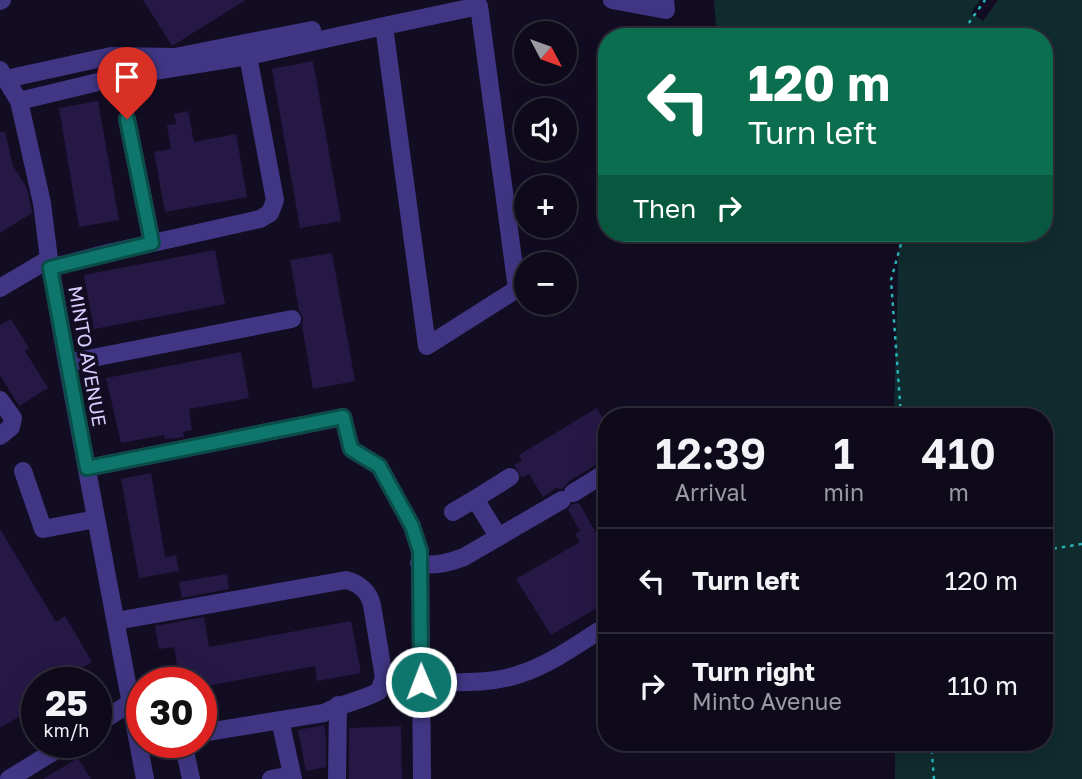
<!DOCTYPE html>
<html lang="en">
<head>
<meta charset="utf-8">
<style>
  :root { --surface:#0e0a1a; --page:#1c1827; --text:#f1f3f6; --muted:#9b9aa2; --line:#2e2b39 }
  body { margin:0; font-family:"Golos Text",sans-serif; background:var(--page); color:var(--text); height:100vh; display:flex; flex-direction:column; font-size:26px; white-space:nowrap }
  * { box-sizing:border-box; margin:0 }
  p { font-size:23px; color:var(--muted) }
  .icon { flex:none; width:38px; height:38px; fill:none; stroke:currentColor; stroke-width:2; stroke-linecap:round; stroke-linejoin:round }
  .map { position:relative; flex:1; overflow:hidden }
  .side { position:absolute; left:598px; top:408px; width:455px; height:343px; display:flex; flex-direction:column; background:var(--surface); border-radius:28px; box-shadow:0 7px 28px #0002,0 0 0 2px var(--line) }
  .side>* { flex:none }
  .hud { position:absolute; left:598px; top:28px; width:455px; height:214px; border-radius:28px; box-shadow:0 7px 28px #0002,0 0 0 2px var(--line); background:#0b6e4f; color:#fff; overflow:hidden }
  .needle { width:46px; rotate:131deg }
  .tools { position:absolute; left:514px; top:21px; display:grid; gap:14px }
  .tools a { display:grid; place-items:center; width:63px; height:63px; border-radius:50%; background:var(--surface); box-shadow:0 7px 28px #0002,0 0 0 2px var(--line); font-size:35px }
  .speed { position:absolute; left:21px; top:667px; display:flex; gap:14px; font-size:35px; font-weight:700; text-align:center }
  .speed>* { display:grid; place-content:center; width:91px; height:91px; border-radius:50%; background:var(--surface); box-shadow:0 7px 28px #0002,0 0 0 2px var(--line); line-height:1 }
  .speed small { font-size:18px; font-weight:400 }
  .speed .limit { border:10px solid #d22; background:#fff; color:#111 }
  .pin { position:absolute; display:grid; place-items:center; width:60px; height:60px; color:#fff; margin:-72px -30px; border-radius:50% 50% 50% 0; rotate:-45deg; box-shadow:0 0 7px #0007 }
  .pin .icon { rotate:45deg }
  .me { position:absolute; width:77px; margin:-38px; rotate:359deg; stroke-linejoin:round; filter:drop-shadow(0 0 5px #0008) }
  .turn { display:flex; align-items:center; gap:24px; height:147px; padding:0 35px; font-size:32px }
  .turn .icon { width:91px; height:91px; stroke-width:2.5 }
  .turn b { display:block; font-size:49px; line-height:60px }
  .then { display:flex; align-items:center; height:66px; padding:0 35px; background:#0003; gap:14px; font-size:26px }
  .eta { display:flex; justify-content:space-evenly; align-items:center; height:119px; text-align:center }
  .eta b { font-size:42px; font-weight:600; line-height:49px }
  ul { padding:0; list-style:none }
  li { display:flex; align-items:center; gap:21px; height:105px; padding:0 35px; border-top:2px solid var(--line) }
  li div { flex:1 }
  li b { display:block; font-size:26px }
  li em { font-style:normal }
  .map>svg:first-child { display:block }
</style>
</head>
<body>
<div class="map">
<svg width="1082" height="779" viewBox="0 0 1082 779">
  <rect width="100%" height="100%" fill="#130d23"/>
  <path fill="#102c2e" d="M714,0H980L971,13L983,21L998,0H1082V779H895V742H1045V416H894L899,233H1045V37H717Z"/>
  <path fill="#261845" d="M143,0H246L172,46Z
    M313,61L341,221L300,228L272,69Z
    M98,101L119,220L79,227L59,108Z
    M188,111L194,142L236,134L247,197L165,212L154,152L171,149L167,125L176,124L174,114Z
    M0,132H5L13,166L27,188L32,213L0,233Z
    M215,250L225,304L94,329L84,275Z
    M332,253L355,381L313,389L302,325L303,318L299,310L290,260Z
    M11,319L29,348L25,351L48,388L19,406L0,375V325Z
    M241,352L249,398L189,409L192,430L183,432L184,437L165,439L164,435L121,443L106,378Z
    M597,408L607,426V458L568,482L563,489L556,488L543,497L529,474L522,478L514,465L522,461L519,455Z
    M151,473L165,557L176,555L179,571L139,578L121,479Z
    M579,503L596,533L607,526V602L551,635L516,579L580,542L575,534L580,531L568,510L572,504Z
    M0,529L56,622L65,616L92,662L58,682H37V706L0,728Z
    M227,574L229,589L182,598L179,582Z
    M204,617L209,647L351,621L361,673L317,681L315,666L201,687V682H180L174,647L159,649L155,626Z
    M324,725L326,739V767L306,771L298,730Z
    M401,726L402,779H349V728Z
    M78,758L91,779H43Z"/>
  <g fill="none" stroke-linecap="round" stroke-linejoin="round">
    <path stroke="#29b4b9" stroke-width="2.5" stroke-dasharray="3.5 5" stroke-linecap="butt" d="M959,37L985,0
      M901,416L891,280L904,233
      M1045,550L1082,544
      M931,742L934,779"/>
    <path stroke="#403684" stroke-width="18" d="M612,0L666,10L665,0
      M0,1L2,0
      M0,70L19,101L42,203L49,259L67,363L145,779
      M6,79L111,56L175,57L312,30
      M19,101L123,76L248,56L384,26L427,346L517,289L479,6L384,26
      M127,119L152,243
      M50,268L108,253L260,219L270,213L275,200L248,56
      M0,288L49,259
      M67,363L292,319
      M0,400L13,418L11,427L0,436
      M87,468L343,417L351,449L379,466L412,526L420,551L422,779
      M23,471L43,529L96,519
      M573,493L607,472
      M475,499L510,477
      M453,512L475,499L498,536
      M419,563C433,567 451,562 464,557L562,500
      M116,621L346,580C359,583 369,592 372,605L384,678L379,691C362,701 342,703 324,713L201,733
      M421,682C454,682 491,685 523,673C553,663 580,642 607,626
      M280,720L293,779
      M96,725L130,703
      M183,742L191,779
      M9,779L69,742
      M271,779L292,775
      M337,779L338,705"/>
  </g>
  <g fill="none" stroke-linecap="round" stroke-linejoin="round">
    <defs>
      <path id="route" d="M127,119L152,243L50,268L87,468L343,417L351,449L379,466L412,526L420,551L421,682"/>
    </defs>
    <use href="#route" stroke="#0a4d48" stroke-width="18"/>
    <use href="#route" stroke="#0f766e" stroke-width="12"/>
  </g>
  <g text-anchor="middle" dominant-baseline="central" stroke-width="7" stroke-linejoin="round" paint-order="stroke">
    <g font-size="19" fill="#d9cfff" stroke="#130d23">
      <text transform="translate(88 356) rotate(80)">MINTO AVENUE</text>
    </g>
  </g>
</svg>
<div class="tools">
<a><svg class="needle" viewBox="-14 -14 28 28"><path d="M0-13l5 13h-10z" fill="#e53935"/><path d="M0 13l5-13h-10z" fill="#9b9aa2"/></svg></a>
<a><svg class="icon" aria-label="sound" viewBox="0 0 24 24"><path d="M4 9h4l5-4v14l-5-4H4zM17 9q2 3 0 6"/></svg></a>
<a>+</a>
<a>−</a>
</div>
<div class="speed"><div>25<small>km/h</small></div><div class="limit">30</div></div>
<div class="pin" style="left:127px;top:119px;background:#d93025"><svg class="icon" aria-label="arrive" viewBox="0 0 24 24"><path d="M6 21V4h12l-3 4 3 4H6"/></svg></div>
<svg class="me" style="left:421px;top:682px" viewBox="-20 -20 40 40"><circle r="17" fill="#0f766e" stroke="#fff" stroke-width="3"/><path d="M0-11L8 9 0 5-8 9z" fill="#fff"/></svg>
<div class="hud">
<div class="turn"><svg class="icon" aria-label="left" viewBox="0 0 24 24"><path d="M17 20v-9H6M10 6l-5 5 5 5"/></svg><div><b>120 m</b>Turn left</div></div>
<div class="then">Then<svg class="icon" aria-label="right" viewBox="0 0 24 24"><path d="M7 20v-9h11M14 6l5 5-5 5"/></svg></div>
</div>
<section class="side">
<div class="eta">
<div><b>12:39</b><p>Arrival</p></div>
<div><b>1</b><p>min</p></div>
<div><b>410</b><p>m</p></div>
</div>
<ul>
<li><svg class="icon" aria-label="left" viewBox="0 0 24 24"><path d="M17 20v-9H6M10 6l-5 5 5 5"/></svg><div><b>Turn left</b></div><em>120 m</em></li>
<li><svg class="icon" aria-label="right" viewBox="0 0 24 24"><path d="M7 20v-9h11M14 6l5 5-5 5"/></svg><div><b>Turn right</b><p>Minto Avenue</p></div><em>110 m</em></li>
</ul>
</section>
</div>
</body>
</html>
